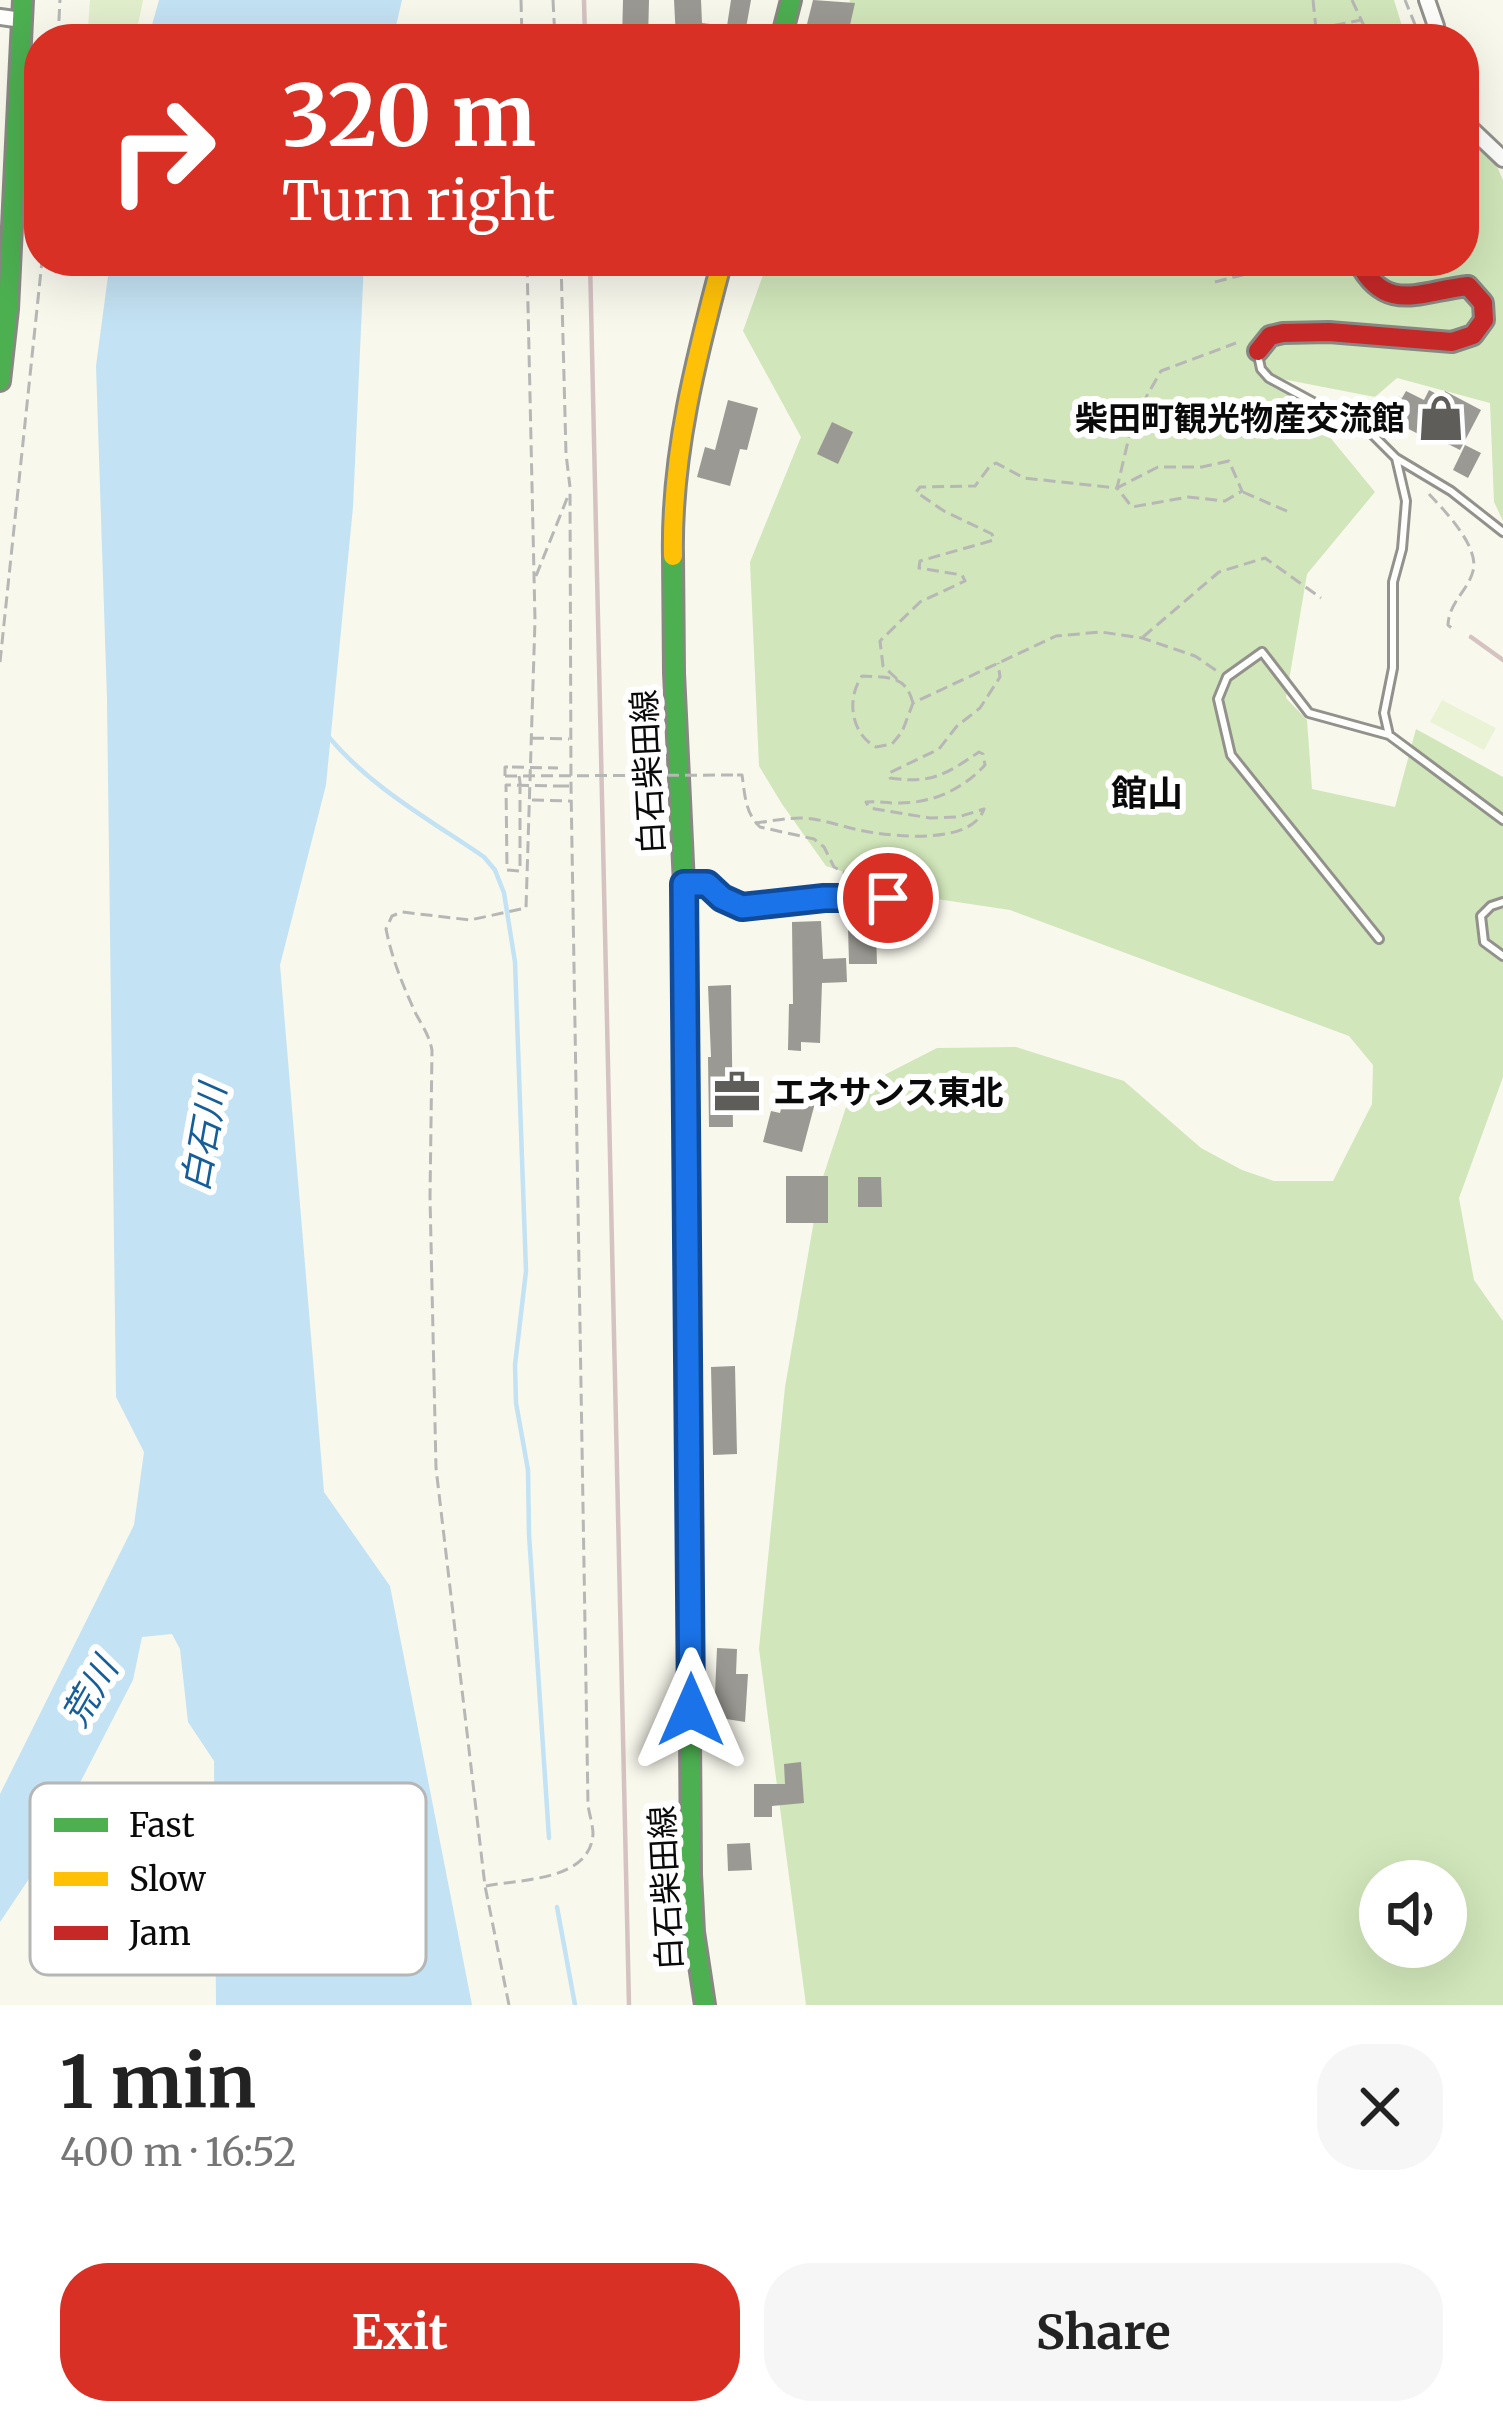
<!DOCTYPE html>
<html lang="en">
<head>
<meta charset="utf-8">
<style>
  :root { --surface:#fff; --page:#f6f6f6; --text:#222; --muted:#767676; --accent:#d93025 }
  body { margin:0; font-family:Merriweather,"Noto Sans JP",serif; background:var(--page); color:var(--text); height:100vh; display:flex; flex-direction:column; font-size:45px; white-space:nowrap }
  * { box-sizing:border-box; margin:0 }
  p { font-size:39px; color:var(--muted) }
  .icon { flex:none; width:66px; height:66px; fill:none; stroke:currentColor; stroke-width:2; stroke-linecap:round; stroke-linejoin:round }
  .map { position:relative; height:2005px; overflow:hidden }
  .drawer { display:flex; flex-direction:column; background:var(--surface); flex:1 }
  .drawer>* { flex:none }
  .top-card { position:absolute; left:24px; top:24px; width:1455px; height:252px; border-radius:48px; box-shadow:0 12px 48px #0002; background:#d93025; color:#fff; overflow:hidden }
  .tools { position:absolute; left:1359px; top:1860px; display:grid; gap:24px }
  .tools a { display:grid; place-items:center; width:108px; height:108px; border-radius:50%; background:var(--surface); box-shadow:0 12px 48px #0002; font-size:60px }
  .pin { position:absolute; display:grid; place-items:center; width:102px; height:102px; color:#fff; margin:-51px; border:6px solid #fff; border-radius:50%; box-shadow:0 3px 12px #0007 }
  .me { position:absolute; width:132px; margin:-66px; rotate:0deg; stroke-linejoin:round; filter:drop-shadow(0 0 9px #0008) }
  .turn { display:flex; align-items:center; gap:42px; height:252px; padding:0 60px; font-size:54px }
  .turn .icon { width:156px; height:156px; stroke-width:2.5 }
  .turn b { display:block; font-size:84px; line-height:102px }
  .round { display:grid; place-items:center; flex:none; width:126px; height:126px; border-radius:48px; background:var(--page) }
  .overview { display:flex; align-items:center; justify-content:space-between; height:204px; padding:0 60px }
  h1 { font-size:72px; font-weight:700; line-height:90px }
  .cta { display:flex; gap:24px; margin-top:auto; padding:24px 60px }
  .cta a { flex:1; height:138px; border-radius:48px; background:var(--accent); color:#fff; font-size:48px; font-weight:700; line-height:138px; text-align:center }
  .cta a+a { background:var(--page); color:var(--text) }
  .map>svg:first-child { display:block }
</style>
</head>
<body>
<div class="map">
<svg width="1503" height="2005" viewBox="0 0 1503 2005">
  <rect width="100%" height="100%" fill="#f9f8ed"/>
  <path fill="#e1efcd" d="M90,0H143L135,39H87Z"/>
  <path fill="#d1e6ba" fill-rule="evenodd" d="M850,0H1394L1406,39H843Z
    M1464,125L1481,131L1503,180V521L1494,502L1490,403L1397,378L1375,397L1282,379L1375,492L1307,574L1286,698L1307,720L1312,789L1395,807L1416,729L1503,777V1077L1459,1198L1474,1280L1503,1321V2005H806L759,1649L785,1387L820,1186L851,1092L937,1048L1016,1047L1124,1081L1201,1148L1242,1170L1274,1181H1333L1372,1104L1373,1065L1349,1036L1010,910L917,896L826,866L782,804L759,766L750,562L801,437L743,331L768,261H1464ZM1380,1881H1446V1947H1380Z"/>
  <path fill="#ebf3d6" d="M1442,700L1496,728L1484,750L1430,722Z"/>
  <path fill="#c3e2f3" d="M159,0H402L393,39H148Z
    M110,261H364L353,507L326,785L280,965L324,1492L390,1586L472,2005H216L214,1761L188,1722L180,1649L172,1634L142,1637L133,1680L35,1870L0,1922V1794L134,1525L144,1452L116,1397L107,699L96,366Z"/>
  <g fill="none" stroke-linecap="round" stroke-linejoin="round">
    <path stroke="#c3e2f3" stroke-width="4.5" d="M328,736C370,787 430,820 484,857L495,870L504,893L515,962L526,1271L515,1365L516,1403L528,1470L529,1534L549,1838
      M557,1907L575,2005"/>
  </g>
  <path fill="#9b9993" d="M623,0H649L648,39H622Z
    M674,0H701L702,23L727,26L731,0H751L746,28L759,30V39H676Z
    M813,0L855,3L848,34L807,24Z
    M1429,390L1442,397L1445,391L1481,410L1460,450L1436,438L1434,442L1391,420L1396,411L1392,409L1398,396L1402,398L1406,391L1424,400Z
    M728,400L758,408L747,450L740,449L730,486L697,477L705,447L715,450Z
    M832,422L853,432L838,464L817,454Z
    M1465,445L1481,453L1468,478L1453,470Z
    M821,921L823,959L846,958L847,982L822,983L820,1043L801,1042V1051L788,1050L789,1004H793L792,922Z
    M848,926H872V933H876L877,964H849Z
    M731,985L733,1127H709L708,1057H711L708,986Z
    M815,1103L802,1152L763,1142L771,1111L780,1113L782,1105Z
    M786,1176H828V1223H786Z
    M858,1177H881L882,1207H858Z
    M735,1366L737,1454L713,1455L711,1367Z
    M717,1648L737,1649L736,1674H748L745,1722L714,1717Z
    M801,1762L804,1803L772,1806V1817H754V1784H785L784,1764Z
    M750,1843L752,1870L728,1871L727,1844Z"/>
  <g fill="none" stroke-linecap="round" stroke-linejoin="round">
    <defs>
      <path id="lane" d="M1258,355L1261,369L1269,378L1372,434L1396,458L1451,491L1503,532
        M1396,458L1406,501L1402,549L1393,582V668L1384,713L1389,735L1503,820
        M1503,902L1491,906L1481,916L1484,942L1503,956
        M1379,939L1231,755L1218,699L1227,677L1262,652L1309,713L1389,735"/>
      <path id="street" d="M1427,0L1436,26L1433,39
        M0,17L22,20
        M1464,122L1503,159"/>
      <path id="fast" d="M781,39L791,0
        M0,381L8,309L23,0
        M673,556L674,673L684,884L691,1874L694,1932L705,2005
        M684,884H708L722,898L742,907L824,898L906,899"/>
      <path id="slow" d="M673,556C671,455 696,358 722,261"/>
      <path id="jam" d="M1258,351L1270,336L1283,333L1329,332L1452,342L1473,335L1484,320L1483,303L1468,286C1420,291 1386,315 1358,261"/>
    </defs>
    <use href="#lane" stroke="#92918c" stroke-width="12"/>
    <use href="#street" stroke="#92918c" stroke-width="20"/>
    <use href="#fast" stroke="#888883" stroke-width="24"/>
    <use href="#slow" stroke="#888883" stroke-width="24"/>
    <use href="#jam" stroke="#888883" stroke-width="24"/>
    <path stroke="#b7b7b5" stroke-width="3" stroke-dasharray="12 6" stroke-linecap="butt" d="M521,0L522,39
      M553,0L555,39
      M1313,0L1317,39
      M1352,0L1370,39
      M1316,29L1361,20
      M58,39L60,0
      M1404,39L1416,27L1405,0
      M561,261L566,454L570,487
      M1215,282L1246,274L1245,261
      M1243,492L1291,513
      M1429,494C1444,510 1480,547 1473,571C1468,591 1449,602 1448,625L1455,631
      M536,576L568,496
      M1143,637L1219,572L1265,558L1321,598
      M0,662L42,261
      M897,679L883,666L880,641L920,602L965,581L962,575L919,568L920,561L994,540L992,534L944,511L916,492L920,487L975,486L990,466L996,463L1024,478L1117,488L1158,467H1202L1229,461L1242,491L1225,501L1188,497L1132,507L1117,488L1133,420L1161,371L1236,343
      M913,703C905,674 889,678 862,676C846,699 851,734 876,747L892,744L902,732L913,703L1056,636L1101,632L1142,638L1195,656L1217,671
      M532,738L569,739
      M646,763L645,747L653,746V763
      M737,775H742C745,795 745,813 760,827L814,839L824,847L834,867L856,879
      M505,776V767H512
      M519,776L520,782
      M557,786H570
      M532,800L570,801
      M755,823C773,821 794,816 813,819C832,822 850,829 869,832C899,837 972,844 984,809L958,817L930,818L875,809L868,806L866,802C877,801 885,803 896,803C931,804 962,790 985,765L983,754L979,752C945,775 931,784 890,778L889,773L939,749L957,726L980,708L1000,677L998,663
      M486,1886C521,1879 590,1881 593,1834C593,1825 589,1813 588,1805L571,786L570,490
      M509,2005L485,1886L436,1468L430,1197L432,1050C429,1035 423,1027 416,1014C403,986 392,959 386,929L392,916L402,912L470,920L526,908L535,620L527,261"/>
    <use href="#lane" stroke="#fefefc" stroke-width="6"/>
    <use href="#street" stroke="#fefefc" stroke-width="14"/>
    <use href="#fast" stroke="#4caf50" stroke-width="18"/>
    <use href="#slow" stroke="#ffc107" stroke-width="18"/>
    <use href="#jam" stroke="#c62828" stroke-width="18"/>
    <path stroke="#d5c3c2" stroke-width="4.5" d="M584,0L585,39
      M590,261L629,2005
      M1471,637L1503,660"/>
    <path stroke="#b7b7b5" stroke-width="3" stroke-dasharray="12 6" stroke-linecap="butt" d="M644,764L643,746L652,745V763H646
      M512,767L558,768
      M505,776L737,775
      M520,782V871L507,870L506,785L557,786"/>
  </g>
  <g fill="none" stroke-linecap="round" stroke-linejoin="round">
    <defs>
      <path id="route" d="M691,1710L684,884H707L722,898L742,907L824,898H888"/>
    </defs>
    <use href="#route" stroke="#114b97" stroke-width="30"/>
    <use href="#route" stroke="#1a73e8" stroke-width="21"/>
  </g>
  <defs>
    <symbol id="shop-bare" viewBox="-9 -9 18 18"><path d="M-5-2.5h2.3a2.7 3.5 0 0 1 5.4 0H5L5.5 6h-11ZM-1.5-2.5h3a1.5 2.3 0 0 0-3 0Z" fill="#5e5d59" stroke="#fff" stroke-width="2.5" paint-order="stroke"/></symbol>
    <symbol id="office-bare" viewBox="-9 -9 18 18"><path d="M-6-3h4V-5.5h4V-3h4V5H-6ZM-1-4.5V-3h2v-1.5ZM-6 0V1H6V0Z" fill="#5e5d59" stroke="#fff" stroke-width="2.5" paint-order="stroke"/></symbol>
  </defs>
  <g fill-rule="evenodd">
    <use href="#shop-bare" x="1408" y="385" width="66" height="66"/>
    <use href="#office-bare" x="704" y="1059" width="66" height="66"/>
  </g>
  <g text-anchor="middle" dominant-baseline="central" stroke-width="12" stroke-linejoin="round" paint-order="stroke">
    <g font-size="33" font-weight="bold" fill="#0a0a0a" stroke="#fff" text-anchor="end">
      <text x="1405" y="418">柴田町観光物産交流館</text>
      <text x="773" y="1092" text-anchor="start">エネサンス東北</text>
    </g>
    <g font-size="33" fill="#0a0a0a" stroke="#fff">
      <text transform="translate(648 772) rotate(-93)">白石柴田線</text>
      <text transform="translate(666 1888) rotate(-93)">白石柴田線</text>
    </g>
    <g font-size="36" font-weight="bold" fill="#0a0a0a" stroke="#fff">
      <text x="1147" y="793">館山</text>
    </g>
    <g font-size="36" font-style="italic" fill="#155e9a" stroke="#fff">
      <text transform="translate(204 1138) rotate(-80)">白石川</text>
      <text transform="translate(90 1692) rotate(-60)">荒川</text>
    </g>
  </g>
  <rect x="30" y="1783" width="396" height="192" rx="18" fill="#fff" stroke="#b6b6b6" stroke-width="3"/>
  <rect x="54" y="1818" width="54" height="14" fill="#4caf50"/>
  <rect x="54" y="1872" width="54" height="14" fill="#ffc107"/>
  <rect x="54" y="1926" width="54" height="14" fill="#c62828"/>
  <g font-size="33" fill="#0a0a0a">
    <text x="129" y="1837">Fast</text>
    <text x="129" y="1891">Slow</text>
    <text x="129" y="1945">Jam</text>
  </g>
</svg>
<div class="tools">
<a><svg class="icon" aria-label="sound" viewBox="0 0 24 24"><path d="M4 9h4l5-4v14l-5-4H4zM17 9q2 3 0 6"/></svg></a>
</div>
<div class="pin" style="left:888px;top:898px;background:#d93025"><svg class="icon" aria-label="arrive" viewBox="0 0 24 24"><path d="M6 21V4h12l-3 4 3 4H6"/></svg></div>
<svg class="me" style="left:691px;top:1710px" viewBox="-20 -20 40 40"><path d="M0-17L14 15 0 8-14 15z" fill="#1a73e8" stroke="#fff" stroke-width="4"/></svg>
<div class="top-card">
<div class="turn"><svg class="icon" aria-label="right" viewBox="0 0 24 24"><path d="M7 20v-9h11M14 6l5 5-5 5"/></svg><div><b>320 m</b>Turn right</div></div>
</div>
</div>
<section class="drawer">
<div class="overview"><div><h1>1 min</h1><p>400 m · 16:52</p></div><a class="round"><svg class="icon" aria-label="close" viewBox="0 0 24 24"><path d="M6 6l12 12M18 6L6 18"/></svg></a></div>
<div class="cta"><a>Exit</a><a>Share</a></div>
</section>
</body>
</html>
